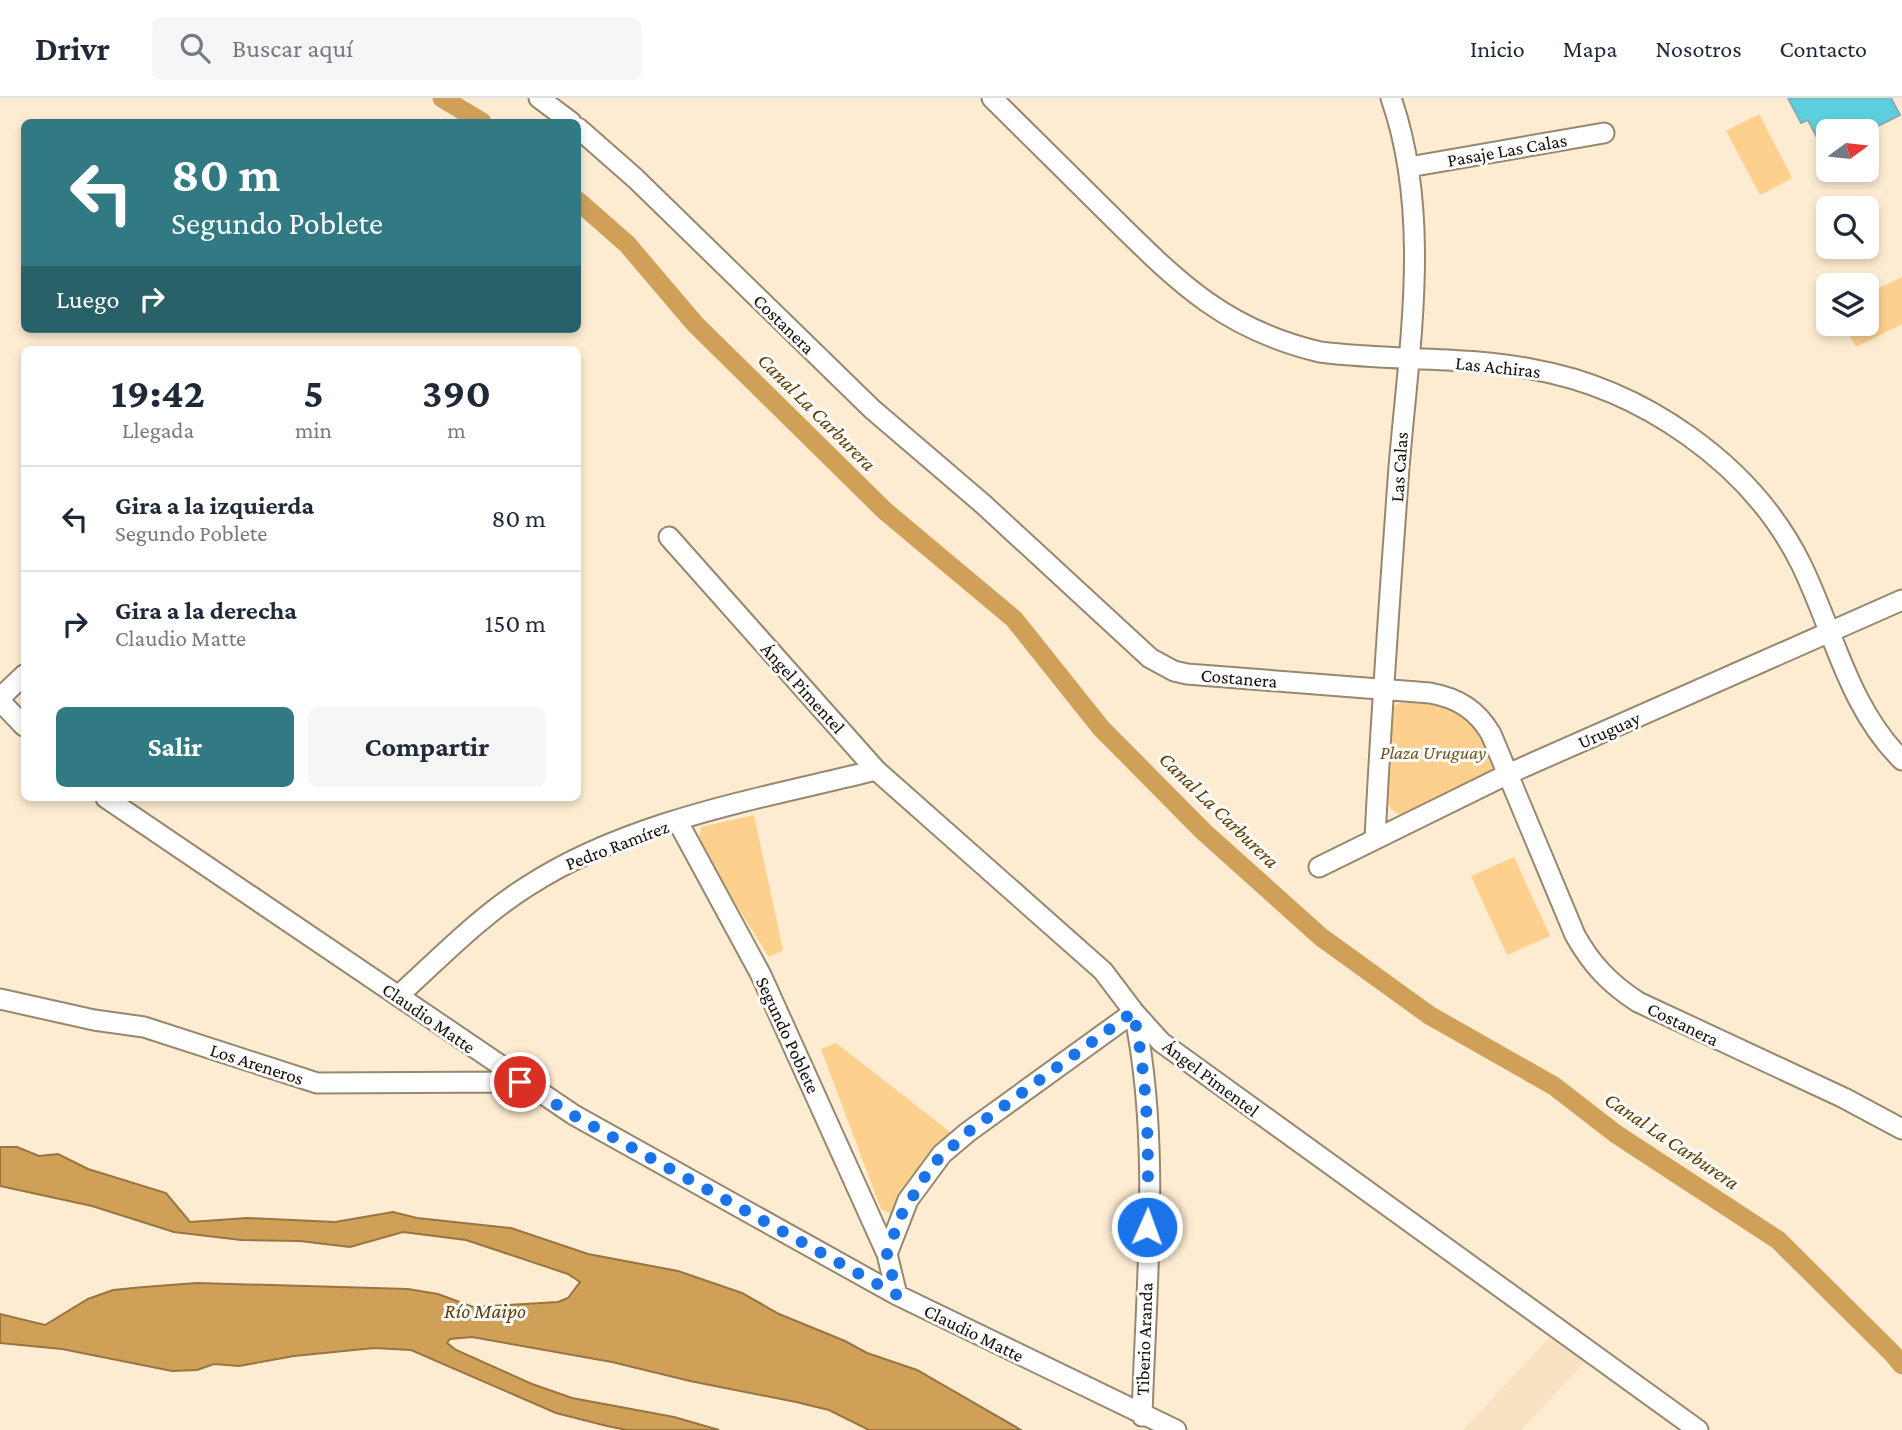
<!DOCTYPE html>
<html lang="es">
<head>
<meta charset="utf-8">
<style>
  :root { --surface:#fff; --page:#f6f6f7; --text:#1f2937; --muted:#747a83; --line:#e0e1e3; --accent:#327a83 }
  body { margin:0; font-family:"Crimson Pro",serif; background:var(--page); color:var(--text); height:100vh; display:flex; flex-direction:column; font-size:26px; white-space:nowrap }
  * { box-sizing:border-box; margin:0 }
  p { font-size:23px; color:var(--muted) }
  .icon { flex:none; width:38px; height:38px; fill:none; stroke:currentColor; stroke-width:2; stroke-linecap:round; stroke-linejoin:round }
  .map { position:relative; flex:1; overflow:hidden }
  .sheet { position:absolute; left:21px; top:248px; width:560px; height:455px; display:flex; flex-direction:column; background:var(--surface); border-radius:10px; box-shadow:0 4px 10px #0003 }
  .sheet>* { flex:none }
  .top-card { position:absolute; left:21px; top:21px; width:560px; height:214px; border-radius:10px; box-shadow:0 4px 10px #0003; background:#327a83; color:#fff; overflow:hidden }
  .needle { width:46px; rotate:75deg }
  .buttons { position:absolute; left:1816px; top:21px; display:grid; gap:14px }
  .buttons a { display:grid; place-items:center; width:63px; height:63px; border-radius:10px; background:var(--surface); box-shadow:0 4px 10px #0003; font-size:35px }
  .pin { position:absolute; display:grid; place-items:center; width:60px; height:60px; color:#fff; margin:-30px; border:4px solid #fff; border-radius:50%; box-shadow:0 2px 7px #0007 }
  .me { position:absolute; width:77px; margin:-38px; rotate:2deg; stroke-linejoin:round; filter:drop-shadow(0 0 5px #0008) }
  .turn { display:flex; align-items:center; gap:24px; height:147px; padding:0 35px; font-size:32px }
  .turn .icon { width:91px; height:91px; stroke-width:2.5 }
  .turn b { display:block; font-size:49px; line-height:60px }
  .then { display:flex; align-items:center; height:66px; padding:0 35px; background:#0003; gap:14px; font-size:26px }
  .eta { display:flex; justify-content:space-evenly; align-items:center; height:119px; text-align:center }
  .eta b { font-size:42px; font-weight:700; line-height:49px }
  .primary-button { display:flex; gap:14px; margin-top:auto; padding:14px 35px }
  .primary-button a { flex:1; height:80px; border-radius:10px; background:var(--accent); color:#fff; font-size:28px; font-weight:700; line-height:80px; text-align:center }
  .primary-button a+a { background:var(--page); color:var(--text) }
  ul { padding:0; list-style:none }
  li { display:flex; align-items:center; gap:21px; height:105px; padding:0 35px; border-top:2px solid var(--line) }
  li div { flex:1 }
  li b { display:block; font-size:26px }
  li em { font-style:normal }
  header { display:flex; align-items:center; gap:42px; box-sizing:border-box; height:98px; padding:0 35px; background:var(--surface); border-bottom:2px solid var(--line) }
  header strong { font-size:33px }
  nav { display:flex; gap:38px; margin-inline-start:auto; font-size:24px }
  .search { width:490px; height:63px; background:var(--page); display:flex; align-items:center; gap:18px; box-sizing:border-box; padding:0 24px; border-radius:10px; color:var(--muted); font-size:26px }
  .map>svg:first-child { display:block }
</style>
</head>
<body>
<header>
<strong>Drivr</strong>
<div class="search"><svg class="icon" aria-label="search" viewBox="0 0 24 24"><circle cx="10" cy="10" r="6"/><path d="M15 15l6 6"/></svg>Buscar aquí</div>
<nav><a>Inicio</a><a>Mapa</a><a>Nosotros</a><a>Contacto</a></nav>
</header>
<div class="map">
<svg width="1902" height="1332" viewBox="0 0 1902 1332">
  <rect width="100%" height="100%" fill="#feecd2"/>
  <path fill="#f8e1c1" d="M1552,1237L1585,1264L1521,1332H1463Z"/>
  <path fill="#fdd08d" d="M1759,16L1792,80L1760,97L1726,33Z
    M1902,179V226L1856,249L1844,226H1867V196Z
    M1402,604C1445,608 1463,605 1485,646C1491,658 1494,663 1492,677L1402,718L1391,711L1385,699L1389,611Z
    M754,717L783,852L769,859L698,747L701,729Z
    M1514,759L1550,838L1507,857L1471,778Z
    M836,945L954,1037L893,1117L881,1111L821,951Z"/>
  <path fill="#d0a059" stroke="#987440" stroke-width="2" d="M0,1049H17L39,1058L58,1056L88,1071L166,1095L190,1124L247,1120L335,1124L393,1114L417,1120L511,1130L588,1156L678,1173L742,1195L779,1216L845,1243L867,1255L917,1272L1021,1332H869L829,1312L796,1304L690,1283L612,1264L472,1239L450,1241L447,1245L456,1252L532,1286L572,1300L674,1319L719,1332H627L607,1328L556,1315L411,1252L374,1250L294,1258L239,1268L214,1266L197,1272L172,1273L62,1251L0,1245V1216L45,1227L88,1201L113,1192L144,1189L197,1185L408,1191L438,1196L473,1209L558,1204L568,1200L580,1184L568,1176L466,1142L403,1134L350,1149L300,1143L241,1142L174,1134L92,1108L0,1088Z"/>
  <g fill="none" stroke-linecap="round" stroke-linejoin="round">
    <path stroke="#d0a059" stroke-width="19" d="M442,0L482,24
      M578,103L627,146L695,226L885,413L1014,521L1101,630L1204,734L1321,839L1429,917L1554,988L1616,1036L1778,1142L1892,1255L1902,1267"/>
  </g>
  <path fill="#5bcfdd" stroke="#87abb0" stroke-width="2" d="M1788,0H1891L1900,17L1868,33H1829V63L1808,22L1801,25Z"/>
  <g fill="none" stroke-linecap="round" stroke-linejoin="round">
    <defs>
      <path id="minor" d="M539,0L571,24
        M992,0C1030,38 1068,75 1106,113C1175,181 1222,231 1320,254C1390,263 1462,258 1531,271C1641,290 1751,365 1801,466C1833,531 1848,609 1902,662
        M578,30L636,81L872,311L983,406L1150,560L1174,573L1187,576L1430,595C1458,600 1477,612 1491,636L1575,837C1591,866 1610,886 1638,904L1844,1000L1902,1031
        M1409,69L1604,35
        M669,439L876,672L1103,873L1134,914L1161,944L1698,1332
        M0,600L24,577
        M0,603L24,628
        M106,700L574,1017L897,1197L1176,1332
        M678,724L761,877L887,1156L897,1197
        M1375,741C1381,617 1390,493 1399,369C1409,248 1432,118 1391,0
        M1319,769L1508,676L1902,502
        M398,898C440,860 480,818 528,788C630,722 759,701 876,672
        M0,901L94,922L144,929L317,985L520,984
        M1134,915C1161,1043 1146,1187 1142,1318
        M887,1156L908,1102L942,1056L968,1034L1134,914"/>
    </defs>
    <use href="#minor" stroke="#97876f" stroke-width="23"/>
    <use href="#minor" stroke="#fff" stroke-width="19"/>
  </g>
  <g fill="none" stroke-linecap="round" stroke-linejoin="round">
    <path stroke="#1a73e8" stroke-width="12" stroke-dasharray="0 21.6" d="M520,984L573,1017L897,1197L887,1156L900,1119L932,1067L968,1034L1133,914C1149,986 1149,1056 1147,1129"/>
  </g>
  <g text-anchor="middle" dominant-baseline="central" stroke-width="6" stroke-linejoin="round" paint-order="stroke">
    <g font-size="19" fill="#140e06" stroke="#fcfcfc">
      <text transform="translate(1507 52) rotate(-10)">Pasaje Las Calas</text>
      <text transform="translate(784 226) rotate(44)">Costanera</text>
      <text transform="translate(1498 269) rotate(6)">Las Achiras</text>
      <text transform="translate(1399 369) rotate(-86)">Las Calas</text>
      <text transform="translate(1239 580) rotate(5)">Costanera</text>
      <text transform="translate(803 590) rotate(48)">Ángel Pimentel</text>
      <text transform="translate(1609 632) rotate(-24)">Uruguay</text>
      <text transform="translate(617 747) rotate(-21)">Pedro Ramírez</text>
      <text transform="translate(429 920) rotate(35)">Claudio Matte</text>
      <text transform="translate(1683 926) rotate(26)">Costanera</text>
      <text transform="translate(788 937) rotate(65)">Segundo Poblete</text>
      <text transform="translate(257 966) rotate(18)">Los Areneros</text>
      <text transform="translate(1211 980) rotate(37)">Ángel Pimentel</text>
      <text transform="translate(974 1235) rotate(26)">Claudio Matte</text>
      <text transform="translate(1144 1241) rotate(-88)">Tiberio Aranda</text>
    </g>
    <g font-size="19" font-style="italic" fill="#71511b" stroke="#fcfcfc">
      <text x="1433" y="654">Plaza Uruguay</text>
    </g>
    <g font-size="21" font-style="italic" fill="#5e3f02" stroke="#fcfcfc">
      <text transform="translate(817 314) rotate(45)">Canal La Carburera</text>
      <text transform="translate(1219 712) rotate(44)">Canal La Carburera</text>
      <text transform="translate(1672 1043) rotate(34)">Canal La Carburera</text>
      <text x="485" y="1213">Río Maipo</text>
    </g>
  </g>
</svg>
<div class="buttons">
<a><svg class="needle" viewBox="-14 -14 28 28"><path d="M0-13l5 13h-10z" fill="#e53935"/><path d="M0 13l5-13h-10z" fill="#747a83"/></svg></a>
<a><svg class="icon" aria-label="search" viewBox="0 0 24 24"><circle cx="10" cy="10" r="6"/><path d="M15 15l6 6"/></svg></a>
<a><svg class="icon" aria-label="layers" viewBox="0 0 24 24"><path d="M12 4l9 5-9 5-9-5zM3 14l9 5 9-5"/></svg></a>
</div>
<div class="pin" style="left:520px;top:984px;background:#d93025"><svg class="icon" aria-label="arrive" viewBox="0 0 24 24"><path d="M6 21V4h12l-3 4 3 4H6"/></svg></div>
<svg class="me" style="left:1147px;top:1129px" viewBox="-20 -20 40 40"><circle r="17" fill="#1a73e8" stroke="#fff" stroke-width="3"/><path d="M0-11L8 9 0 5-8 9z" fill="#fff"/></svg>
<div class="top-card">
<div class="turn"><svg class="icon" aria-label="left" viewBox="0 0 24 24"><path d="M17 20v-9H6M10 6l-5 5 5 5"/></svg><div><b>80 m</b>Segundo Poblete</div></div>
<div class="then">Luego<svg class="icon" aria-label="right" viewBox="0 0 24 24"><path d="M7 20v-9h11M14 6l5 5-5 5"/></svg></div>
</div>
<section class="sheet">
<div class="eta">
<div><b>19:42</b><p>Llegada</p></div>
<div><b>5</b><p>min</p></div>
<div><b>390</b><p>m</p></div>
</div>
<ul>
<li><svg class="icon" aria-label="left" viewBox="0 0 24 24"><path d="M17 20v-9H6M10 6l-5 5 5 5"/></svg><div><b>Gira a la izquierda</b><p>Segundo Poblete</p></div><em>80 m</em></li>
<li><svg class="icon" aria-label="right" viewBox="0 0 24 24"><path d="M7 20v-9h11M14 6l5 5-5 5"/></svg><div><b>Gira a la derecha</b><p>Claudio Matte</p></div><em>150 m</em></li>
</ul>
<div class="primary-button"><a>Salir</a><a>Compartir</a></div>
</section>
</div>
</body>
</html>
